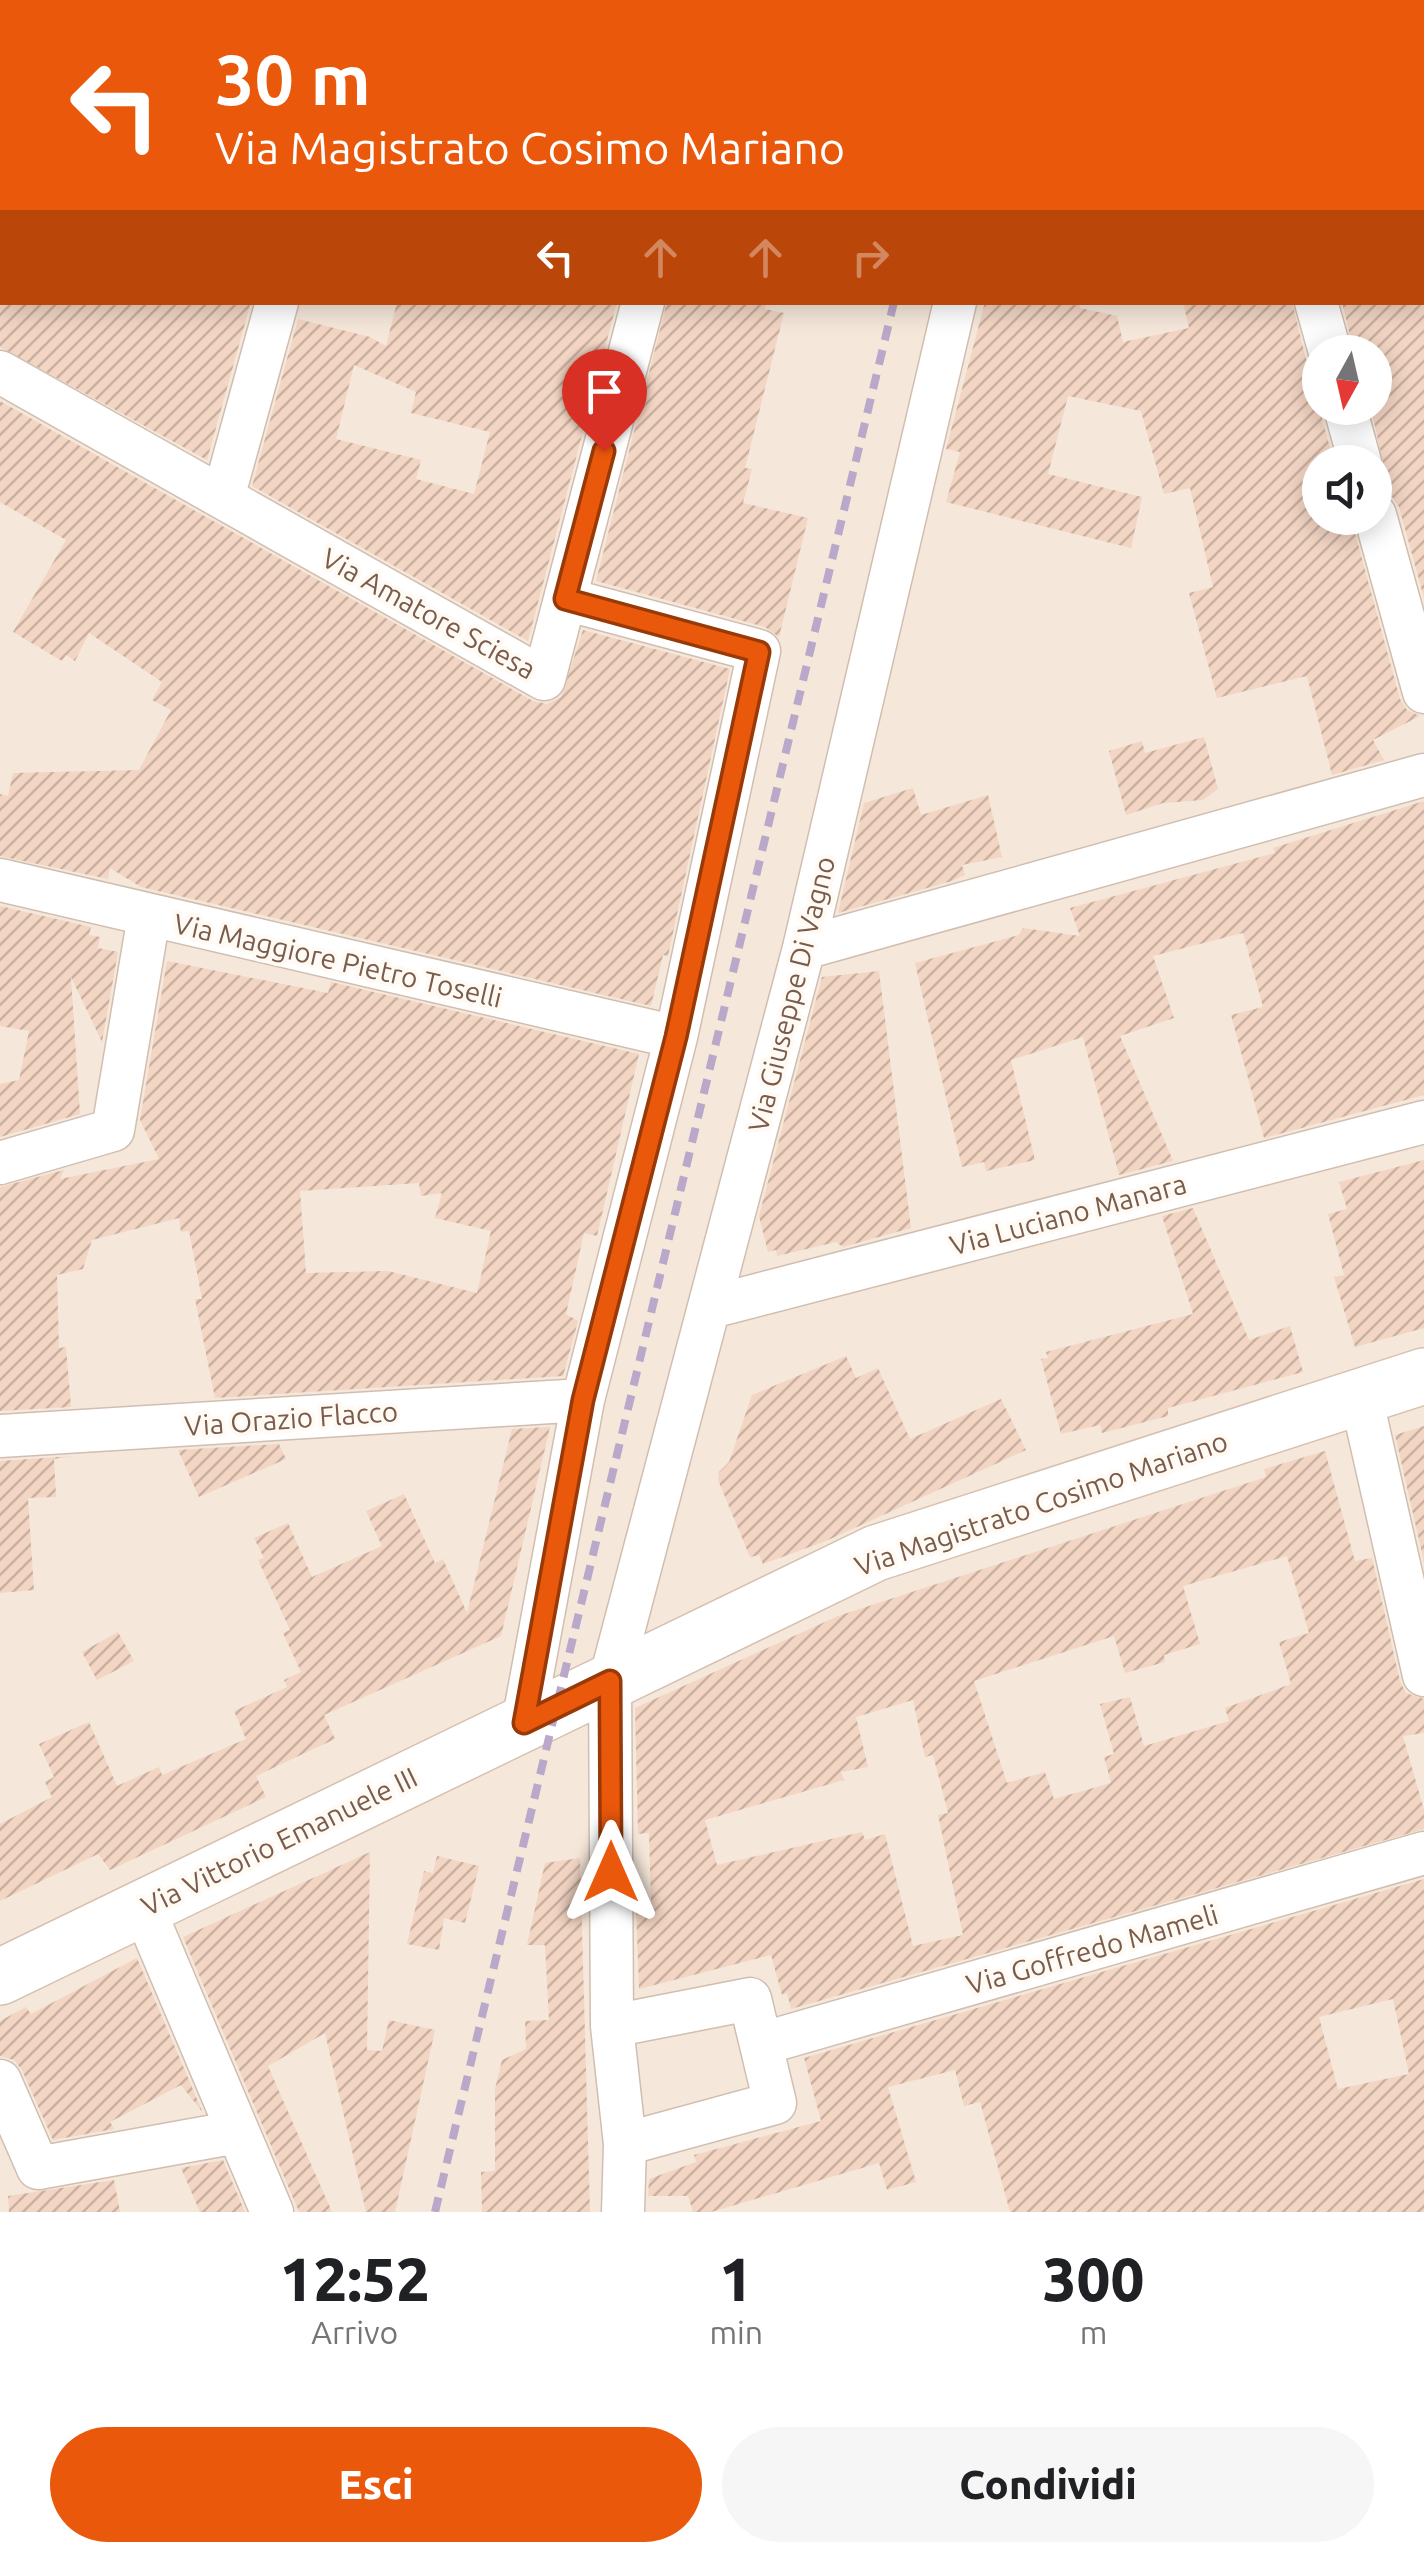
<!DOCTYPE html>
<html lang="it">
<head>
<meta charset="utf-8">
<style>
  :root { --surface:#fff; --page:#f6f6f6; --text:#202124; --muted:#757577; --accent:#ea580c }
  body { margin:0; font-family:Ubuntu,sans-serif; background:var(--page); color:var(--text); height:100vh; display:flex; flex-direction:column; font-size:38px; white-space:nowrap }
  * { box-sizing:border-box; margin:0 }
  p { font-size:32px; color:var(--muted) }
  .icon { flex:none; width:55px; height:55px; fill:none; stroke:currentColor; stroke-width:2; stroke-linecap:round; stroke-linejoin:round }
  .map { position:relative; height:2212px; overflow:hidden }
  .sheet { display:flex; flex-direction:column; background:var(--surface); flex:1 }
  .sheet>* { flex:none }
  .banner { position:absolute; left:0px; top:0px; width:1425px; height:305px; box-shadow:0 5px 25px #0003; background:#ea580c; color:#fff; overflow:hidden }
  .needle { width:65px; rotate:188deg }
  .tools { position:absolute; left:1302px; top:335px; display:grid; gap:20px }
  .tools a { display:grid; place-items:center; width:90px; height:90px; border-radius:50%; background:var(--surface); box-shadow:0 5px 25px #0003; font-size:50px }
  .pin { position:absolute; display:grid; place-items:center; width:85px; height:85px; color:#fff; margin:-102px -42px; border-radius:50% 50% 50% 0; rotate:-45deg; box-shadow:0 0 10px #0007 }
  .pin .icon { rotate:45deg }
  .me { position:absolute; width:110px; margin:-55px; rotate:0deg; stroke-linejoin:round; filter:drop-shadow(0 0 8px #0008) }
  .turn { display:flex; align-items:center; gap:35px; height:210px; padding:0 50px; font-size:45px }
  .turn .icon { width:130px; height:130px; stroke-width:2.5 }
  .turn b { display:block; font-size:70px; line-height:85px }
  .lanes { display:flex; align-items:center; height:95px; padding:0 50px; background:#0003; justify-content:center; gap:50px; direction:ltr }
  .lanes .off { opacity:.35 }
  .eta { display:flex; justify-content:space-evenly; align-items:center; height:170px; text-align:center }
  .eta b { font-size:60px; font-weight:800; line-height:70px }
  .action { display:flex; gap:20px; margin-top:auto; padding:20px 50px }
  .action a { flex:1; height:115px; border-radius:60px; background:var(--accent); color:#fff; font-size:40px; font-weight:800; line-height:115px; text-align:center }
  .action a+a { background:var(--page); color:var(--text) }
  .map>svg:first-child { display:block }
</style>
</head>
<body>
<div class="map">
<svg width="1424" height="2212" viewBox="0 0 1424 2212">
  <defs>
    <pattern id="building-hatch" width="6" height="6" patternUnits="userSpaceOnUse" patternTransform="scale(2.5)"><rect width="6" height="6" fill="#f3d5c3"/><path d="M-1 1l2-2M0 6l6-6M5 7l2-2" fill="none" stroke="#cab0a1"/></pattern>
  </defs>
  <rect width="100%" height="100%" fill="#fdf6ec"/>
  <path fill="#f5e8da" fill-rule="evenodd" d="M0,0H1424V2212H0ZM2,2H1422V302H2ZM1320,352H1375V408H1320ZM1320,462H1375V518H1320Z"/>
  <path fill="url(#building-hatch)" fill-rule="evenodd" d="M0,302H251L207,460L0,347Z
    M397,302H617L528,641L252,486L298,319L370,337L386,346ZM354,365L416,392L411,413L490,432L474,494L416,479L421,460L336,439Z
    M667,302H767L765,309L784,313L745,468L752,469L743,503L808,518L779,637L765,627L596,581Z
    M985,302H1080V308L1117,316L1123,342L1189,328L1183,302H1292L1306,359L1320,374L1321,415L1334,462H1320V518H1351L1400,699L1407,710L1420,716L1373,740L1384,760L1332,775L1307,676L1217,698L1189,593L1213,587L1190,488L1164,494L1141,411L1068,396L1048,474L1142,497L1131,548L946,502L960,452L946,449Z
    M1342,302H1424V598L1399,507L1392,497L1375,491L1384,467L1371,408H1375V352H1354Z
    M0,401L533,701L547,704L561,697L583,630L730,669L668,956L663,955L651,1006L141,887L110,868L108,879L0,856V794L8,796L13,773L139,770L171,710L152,700L162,682L89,633L75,661L66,655L62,661L13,632L66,540L0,502Z
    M1204,737L1218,789L1203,800L1163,803L1126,815L1109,751L1142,741L1145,753Z
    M913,788L921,815L988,795L1002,857L962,865L965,875L952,881L838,913L864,803Z
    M1424,801V1095L1264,1138L1231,1015L1263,1007L1243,933L1153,956L1174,1018L1120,1036L1173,1161L1119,1175L1083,1037L1011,1060L1035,1160L986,1171L984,1162L962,1167L915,963L1019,935L1023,928L1080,936L1070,908L1275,853L1273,848Z
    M0,906L91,927L89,935L100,937L98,948L118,952L102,1042L71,977L80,1114L0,1137V1084L19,1080L29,1031L0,1026Z
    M167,961L328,993L331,982L639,1054L597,1236L584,1233L566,1314L578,1321L563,1376L215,1398L195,1299H202L189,1231L181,1232L179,1218L92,1240L83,1269L57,1275L59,1348L66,1347L71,1407L0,1411V1187L64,1170L60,1179L159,1159L140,1120ZM419,1183L421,1196L442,1193L435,1218L491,1231L477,1293L388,1271L306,1273L300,1191Z
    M879,971L911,1228L843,1247L836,1242L777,1256L776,1250L768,1252L759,1216L822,977Z
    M1424,1160V1328L1355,1347L1334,1277L1344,1275L1328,1214L1347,1209L1339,1182Z
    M1193,1208L1249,1340L1290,1326L1303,1372L1168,1408V1416L1102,1433L1100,1425L1061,1434L1041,1359L1048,1358L1046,1352L1193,1314L1162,1216Z
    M846,1356L856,1378L878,1368L910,1439L1001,1399L1026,1450L826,1541L763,1564L759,1555L750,1557L718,1480L719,1472L729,1462L752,1395Z
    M1424,1426V1562L1395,1435Z
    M550,1427L501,1636L324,1715L335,1739L256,1776L266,1797L110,1870L98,1854L0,1901V1824L52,1797L45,1782L54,1777L39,1744L89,1722L117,1786L159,1767L162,1775L246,1739L234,1711L287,1687L284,1680L301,1672L283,1633L290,1630L258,1560L264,1558L254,1538L288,1523L312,1577L382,1546L366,1511L404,1494L435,1563L443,1559L467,1613L512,1429Z
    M279,1444L286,1459L199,1497L178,1450Z
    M1325,1451L1355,1561L1372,1558L1400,1681L1406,1693L1424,1699V1733L1403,1736L1424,1810V1829L791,2009L787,1993L782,1995L771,1955L639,1989L636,1909L640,1904L651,1903L649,1833L638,1834L635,1708L838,1616L1266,1477L1264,1469ZM1287,1556L1309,1633L1279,1642L1291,1684L1225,1708L1229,1721L1144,1746L1130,1697L1100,1704L1114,1754L1104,1757L1111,1783L1054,1799L1045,1772L1007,1783L974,1681L1114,1636L1125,1673L1165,1662L1164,1655L1200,1644L1183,1586ZM913,1700L925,1757L933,1755L948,1813L938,1815L963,1935L913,1946L885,1834L865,1840L862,1832L717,1865L705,1820L844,1780L841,1772L868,1767L856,1717Z
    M74,1456L54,1459L56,1497L28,1498L34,1590L0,1593V1461Z
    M118,1632L134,1661L97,1680L82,1652Z
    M370,1852L367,2050L382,2051L389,2020L435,2030L395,2212H366L325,2033L268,2066L332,2212H299L183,1937Z
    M437,1856L479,1866L465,1923L444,1918L439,1950L407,1944L424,1871L433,1873Z
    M580,1858L590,2212H482L481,2172L495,2171V2089L502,2060L526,2049L525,2021L549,2020L545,1945H527L545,1863Z
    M1424,1879V2212H1010L980,2102L964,2106L955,2070L888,2087L916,2182L887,2190L879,2163L711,2212H693L688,2196H648L649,2179L696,2162L694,2155L821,2121L804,2058ZM1393,1999L1409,2074L1338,2089L1319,2017Z
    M137,1958L203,2113L181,2085L110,2122L114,2129L53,2140L22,2070L14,2060L0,2056V2021L26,2007L31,2014Z
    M223,2160L245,2212H200L181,2168Z
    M114,2180L120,2212H9L8,2196Z"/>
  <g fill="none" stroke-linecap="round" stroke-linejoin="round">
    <defs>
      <path id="street" d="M141,0L146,2
        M1235,0L1236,2
        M358,2L359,0
        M722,2L723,0
        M1422,47H1424
        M1316,302L1330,352
        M0,372L544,679L565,599L759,651L676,1037L583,1400L523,1723
        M1345,408L1360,462
        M223,498L277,302
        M1375,515L1424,692
        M565,599L643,302
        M0,880L676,1037
        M804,948L1424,775
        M0,1163L113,1130L149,916
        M711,1307L1424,1122
        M1361,1397L1424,1675
        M0,1436L583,1400
        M143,1907L272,2212
        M612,2026L750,1999L775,2103L625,2144
        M761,2044L1424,1853
        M0,2081L38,2168L237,2132
        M623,2212L625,2144L612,2026L610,1681L804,948L955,302"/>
      <path id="secondary" d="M0,1977L876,1553L1424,1376"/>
    </defs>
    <use href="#street" stroke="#d1beb0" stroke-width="45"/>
    <use href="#secondary" stroke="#d6c0b0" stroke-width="58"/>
    <use href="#street" stroke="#fff" stroke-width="42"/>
    <use href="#secondary" stroke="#fff" stroke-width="55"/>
    <path stroke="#b9a8c9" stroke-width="8" stroke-dasharray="15 10" stroke-linecap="butt" d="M966,2L967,0
      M435,2212L894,302"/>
  </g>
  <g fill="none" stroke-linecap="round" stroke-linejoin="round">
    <defs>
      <path id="route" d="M604,451L565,599L759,652L676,1037L583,1400L524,1723L610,1681L611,1872"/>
    </defs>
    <use href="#route" stroke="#983908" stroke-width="25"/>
    <use href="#route" stroke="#ea580c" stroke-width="18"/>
  </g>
  <g text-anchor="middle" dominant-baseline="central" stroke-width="8" stroke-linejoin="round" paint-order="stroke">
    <g font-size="28" fill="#7a5c4d" stroke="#fffaf3">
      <text transform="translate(429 613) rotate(29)">Via Amatore Sciesa</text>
      <text transform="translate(338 960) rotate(13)">Via Maggiore Pietro Toselli</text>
      <text transform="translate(791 994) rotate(-76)">Via Giuseppe Di Vagno</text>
      <text transform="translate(1068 1214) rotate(-15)">Via Luciano Manara</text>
      <text transform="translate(291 1418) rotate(-4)">Via Orazio Flacco</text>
      <text transform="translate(1041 1503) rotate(-19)">Via Magistrato Cosimo Mariano</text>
      <text transform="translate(279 1841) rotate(-26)">Via Vittorio Emanuele III</text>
      <text transform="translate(1092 1949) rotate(-16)">Via Goffredo Mameli</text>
    </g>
  </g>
</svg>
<div class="tools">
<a><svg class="needle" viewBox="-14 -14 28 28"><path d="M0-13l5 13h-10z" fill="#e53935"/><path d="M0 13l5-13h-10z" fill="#757577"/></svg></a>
<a><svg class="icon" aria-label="sound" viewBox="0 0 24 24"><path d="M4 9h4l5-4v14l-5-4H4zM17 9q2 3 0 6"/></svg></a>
</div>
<div class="pin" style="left:604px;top:451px;background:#d93025"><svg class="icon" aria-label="arrive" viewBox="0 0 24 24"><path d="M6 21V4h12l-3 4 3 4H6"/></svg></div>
<svg class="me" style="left:611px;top:1872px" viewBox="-20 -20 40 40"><path d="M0-17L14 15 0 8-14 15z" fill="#ea580c" stroke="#fff" stroke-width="4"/></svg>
<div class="banner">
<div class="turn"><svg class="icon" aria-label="left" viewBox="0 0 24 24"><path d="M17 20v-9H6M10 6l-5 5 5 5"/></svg><div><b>30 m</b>Via Magistrato Cosimo Mariano</div></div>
<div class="lanes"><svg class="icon" aria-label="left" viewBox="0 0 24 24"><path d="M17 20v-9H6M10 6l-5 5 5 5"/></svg><svg class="icon off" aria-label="ahead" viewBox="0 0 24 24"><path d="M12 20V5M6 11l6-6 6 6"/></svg><svg class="icon off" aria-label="ahead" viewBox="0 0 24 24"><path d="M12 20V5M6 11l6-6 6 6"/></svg><svg class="icon off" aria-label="right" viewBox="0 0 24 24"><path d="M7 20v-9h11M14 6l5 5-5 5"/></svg></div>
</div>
</div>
<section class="sheet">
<div class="eta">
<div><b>12:52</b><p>Arrivo</p></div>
<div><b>1</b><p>min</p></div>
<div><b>300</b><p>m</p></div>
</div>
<div class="action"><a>Esci</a><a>Condividi</a></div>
</section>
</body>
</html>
